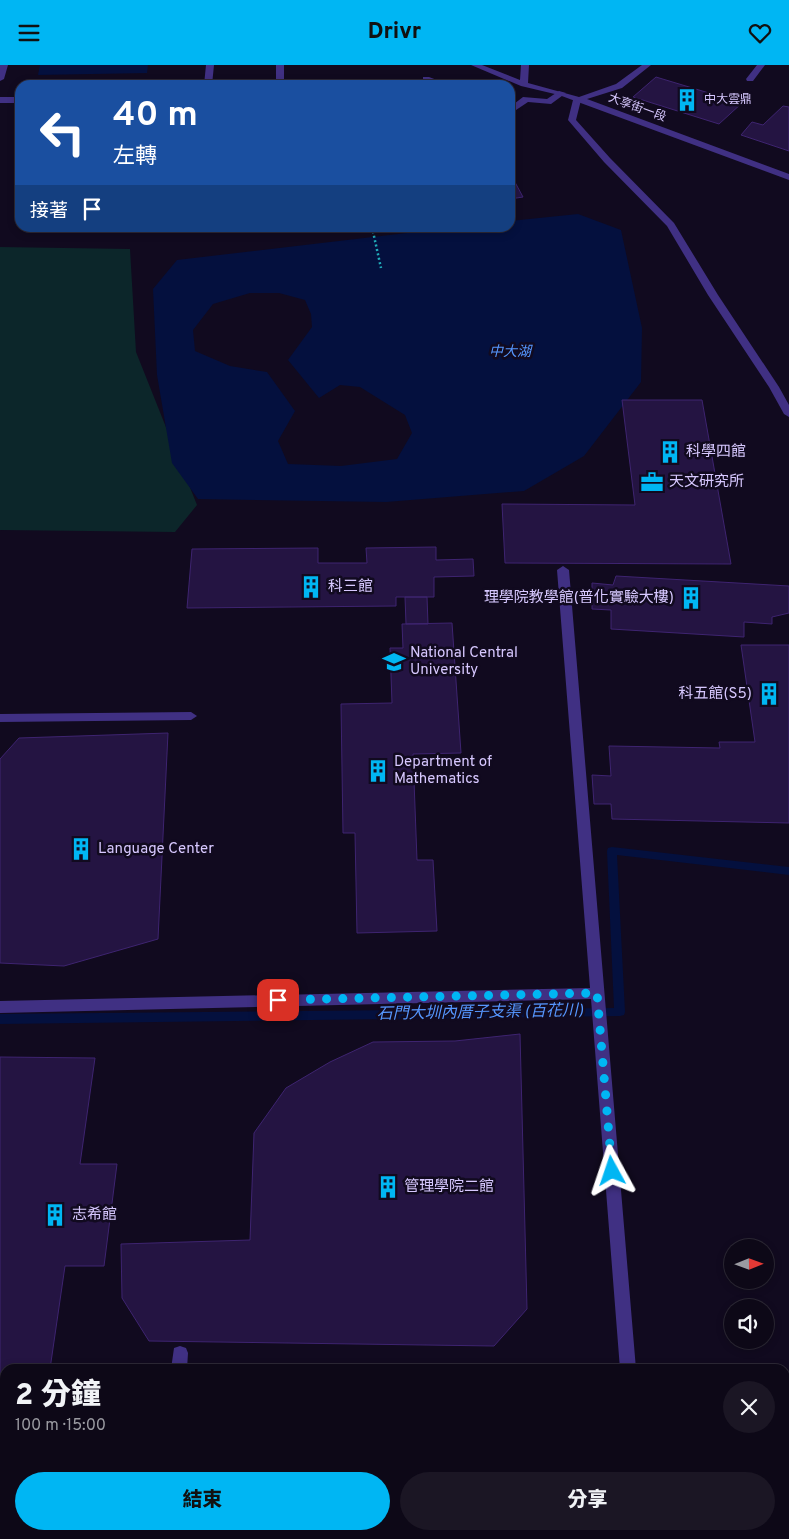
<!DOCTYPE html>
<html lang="zh-TW">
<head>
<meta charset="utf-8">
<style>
  :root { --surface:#0d0817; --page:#1b1624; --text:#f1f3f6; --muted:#9a9aa1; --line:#2d2936; --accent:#00b6f3 }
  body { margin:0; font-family:Overpass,"Noto Sans TC",sans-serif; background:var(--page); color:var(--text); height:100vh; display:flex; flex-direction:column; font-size:19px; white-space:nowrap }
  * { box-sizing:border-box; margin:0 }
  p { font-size:16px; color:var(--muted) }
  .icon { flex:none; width:28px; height:28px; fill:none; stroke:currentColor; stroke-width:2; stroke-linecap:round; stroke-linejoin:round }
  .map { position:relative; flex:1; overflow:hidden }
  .panel { position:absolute; left:0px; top:1299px; width:790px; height:176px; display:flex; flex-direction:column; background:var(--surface); border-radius:15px 15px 0 0; box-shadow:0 2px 8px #0003,0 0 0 1px var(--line) }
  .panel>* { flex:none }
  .banner { position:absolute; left:15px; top:15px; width:500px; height:152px; border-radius:15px; box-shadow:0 2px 8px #0003,0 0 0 1px var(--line); background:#1a4fa0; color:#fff; overflow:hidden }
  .needle { width:32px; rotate:89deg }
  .controls { position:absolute; left:724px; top:1174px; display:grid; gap:10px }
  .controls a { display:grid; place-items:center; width:50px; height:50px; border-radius:50%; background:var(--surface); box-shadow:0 2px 8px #0003,0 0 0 1px var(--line); font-size:25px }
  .pin { position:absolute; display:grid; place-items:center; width:42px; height:42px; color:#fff; margin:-21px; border-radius:10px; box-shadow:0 2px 8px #0006 }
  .me { position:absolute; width:55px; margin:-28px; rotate:355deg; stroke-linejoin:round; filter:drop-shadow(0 0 4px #0008) }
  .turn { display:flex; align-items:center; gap:18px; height:105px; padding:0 15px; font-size:22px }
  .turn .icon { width:65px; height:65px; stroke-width:2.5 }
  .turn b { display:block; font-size:35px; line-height:42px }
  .then { display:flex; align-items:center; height:48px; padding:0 15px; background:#0003; gap:10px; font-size:19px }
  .round { display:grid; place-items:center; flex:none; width:52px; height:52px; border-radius:26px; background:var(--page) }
  .overview { display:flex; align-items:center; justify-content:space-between; height:85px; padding:0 15px }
  h1 { font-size:30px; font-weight:800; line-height:38px }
  .cta { display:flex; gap:10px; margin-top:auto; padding:10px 15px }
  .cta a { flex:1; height:58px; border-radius:30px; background:var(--accent); color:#111; font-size:20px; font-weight:800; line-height:58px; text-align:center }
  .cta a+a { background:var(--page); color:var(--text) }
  header { display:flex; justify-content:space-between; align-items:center; height:65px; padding:0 15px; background:var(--accent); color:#111; font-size:22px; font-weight:800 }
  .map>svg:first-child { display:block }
</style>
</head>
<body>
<header><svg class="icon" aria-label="menu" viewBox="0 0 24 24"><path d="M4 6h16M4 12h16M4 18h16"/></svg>Drivr<svg class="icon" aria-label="heart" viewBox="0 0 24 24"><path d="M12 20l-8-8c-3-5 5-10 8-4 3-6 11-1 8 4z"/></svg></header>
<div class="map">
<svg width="789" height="1474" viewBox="0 0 789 1474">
  <rect width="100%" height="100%" fill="#110a1f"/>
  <path fill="#0c262a" d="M0,182L130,184L136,287L197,440L175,467L0,465Z
    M9,1470H152V1474H9Z"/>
  <path fill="#04103e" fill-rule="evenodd" d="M40,0H148L147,8L38,10Z
    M578,149L621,165L642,263L641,317L584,391L524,426L386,437L198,434L172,398L157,310L153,224L177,195L449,163L510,162V156ZM250,228H279L305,235L311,249L312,262L288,295L319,333L340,320L360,322L405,350L412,368L397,394L341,401L288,399L278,376L295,346L267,307L230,301L195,286L193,265L213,239Z"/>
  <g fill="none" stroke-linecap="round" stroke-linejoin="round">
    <path fill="#04103e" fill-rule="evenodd" d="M612,782L789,802V810L617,790L625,947L624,950L620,951L0,959V949L614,943L607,786L608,783Z"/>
  </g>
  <path fill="#241442" stroke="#3e2470" d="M656,12L742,38L719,59L633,32Z
    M783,41L789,42V86L741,70L752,57L763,60Z
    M510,108L523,132L510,134Z
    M622,335H702L731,499L505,498L502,439L635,440Z
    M436,482V495L473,494L474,511L434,512V532H396V541L187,543L192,484L318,483V498H367L366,483Z
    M616,511L789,521V548L772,552V559L744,557V572L611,564V545L592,544V518L613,520Z
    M405,532H427L428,559H406Z
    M452,558L461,688L413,689L417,795H433L437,866L357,868L355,768H343L341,639L392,638L390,583H403L402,559Z
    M741,580H789V758L612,754L611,739H594L592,710L611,711L609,681L720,683L719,677H755Z
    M168,668L158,874L64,901L0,898V694L19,673Z
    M520,969L527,1244L494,1281L149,1276L122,1233L121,1179L250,1175L254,1068L286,1023L330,997L373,977L455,976Z
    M0,992L95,993L80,1099H117L104,1201H65L50,1304H5V1329H0Z
    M200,1470H583V1474H199Z"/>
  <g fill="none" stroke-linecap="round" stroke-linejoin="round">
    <path stroke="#21adba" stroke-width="2.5" stroke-dasharray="2 2.5" stroke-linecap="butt" d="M372,162L381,203"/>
    <path fill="#403083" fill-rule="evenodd" d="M206,0H214L212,20H204Z
      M276,0H284V20H276Z
      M423,12H429L450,20H437L423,16Z
      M559,26L566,28L551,39L528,37L510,49V42L523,32L547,34Z
      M0,32H20V38H0Z
      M577,32L581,35L576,55L610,93L674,158L718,230L779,322L789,340V352L784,349L769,322L708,230L667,161L604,97L568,55L573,35Z
      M191,647L197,651L191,655L0,657V649Z"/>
    <path fill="#403083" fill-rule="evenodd" d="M0,0H8L4,14L0,16Z
      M471,0H482L520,15L521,0H529L528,18L579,32L616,19L642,0H651L622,23L587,34L789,109V115L559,30L521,21Z
      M757,0H765L753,16H747L746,14Z
      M563,501L569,505L636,1304H620L591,934L0,948V936L590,923L557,505Z
      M180,1281L186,1283L188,1288L187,1304H171L174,1283Z
      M0,1378H5V1394H0Z
      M161,1470H177V1474H161Z
      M633,1470H649V1474H633Z"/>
  </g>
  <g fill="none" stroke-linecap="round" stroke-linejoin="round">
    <path stroke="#00b6f3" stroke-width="9" stroke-dasharray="0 16.2" d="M278,935L597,928L612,1106"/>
  </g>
  <defs>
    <symbol id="building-bare" viewBox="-9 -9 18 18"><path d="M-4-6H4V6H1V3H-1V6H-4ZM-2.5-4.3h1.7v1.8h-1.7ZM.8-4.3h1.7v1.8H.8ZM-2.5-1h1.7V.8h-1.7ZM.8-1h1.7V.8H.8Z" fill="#00b6f3" stroke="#110a1f" stroke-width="2.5" paint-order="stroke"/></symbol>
    <symbol id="office-bare" viewBox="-9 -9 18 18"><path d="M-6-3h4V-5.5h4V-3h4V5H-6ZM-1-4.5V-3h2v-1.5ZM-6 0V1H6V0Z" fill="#00b6f3" stroke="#110a1f" stroke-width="2.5" paint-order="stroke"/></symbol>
    <symbol id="university-bare" viewBox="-9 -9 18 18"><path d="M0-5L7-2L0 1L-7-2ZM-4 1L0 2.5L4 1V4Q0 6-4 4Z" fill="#00b6f3" stroke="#110a1f" stroke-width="2.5" paint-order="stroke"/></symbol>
  </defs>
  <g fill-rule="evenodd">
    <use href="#building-bare" x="671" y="19" width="32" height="32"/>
    <use href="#building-bare" x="654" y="371" width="32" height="32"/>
    <use href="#office-bare" x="636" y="401" width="32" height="32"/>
    <use href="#building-bare" x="295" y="506" width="32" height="32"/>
    <use href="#building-bare" x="675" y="517" width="32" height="32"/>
    <use href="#university-bare" x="378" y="581" width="32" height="32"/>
    <use href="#building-bare" x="753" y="613" width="32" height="32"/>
    <use href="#building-bare" x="362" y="690" width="32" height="32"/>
    <use href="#building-bare" x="65" y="768" width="32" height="32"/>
    <use href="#building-bare" x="372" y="1106" width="32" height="32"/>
    <use href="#building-bare" x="39" y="1134" width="32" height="32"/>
  </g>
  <g text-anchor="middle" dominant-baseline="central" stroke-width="5" stroke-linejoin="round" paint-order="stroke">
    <g font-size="12" fill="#d7c8ff" stroke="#110a1f" text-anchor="start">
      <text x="704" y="35">中大雲鼎</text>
    </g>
    <g font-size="12" fill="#d7c8ff" stroke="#110a1f">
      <text transform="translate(637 43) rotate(20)">大享街一段</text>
    </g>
    <g font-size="14" font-style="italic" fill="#5697ff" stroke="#110a1f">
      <text x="510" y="287">中大湖</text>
    </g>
    <g font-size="15" fill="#d7c8ff" stroke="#110a1f" text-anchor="start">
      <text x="686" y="387">科學四館</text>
      <text x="669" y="417">天文研究所</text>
      <text x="328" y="522">科三館</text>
      <text x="674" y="533" text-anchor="end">理學院教學館(普化實驗大樓)</text>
      <text x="410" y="588">National Central<tspan x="410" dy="17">University</tspan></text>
      <text x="752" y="629" text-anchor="end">科五館(S5)</text>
      <text x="394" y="697">Department of<tspan x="394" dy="17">Mathematics</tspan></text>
      <text x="98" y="784">Language Center</text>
      <text x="404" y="1122">管理學院二館</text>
      <text x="72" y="1150">志希館</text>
    </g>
    <g font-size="16" font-style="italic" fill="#5697ff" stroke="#110a1f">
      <text transform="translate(480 948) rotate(-1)">石門大圳內厝子支渠 (百花川)</text>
    </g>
  </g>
</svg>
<div class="controls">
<a><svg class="needle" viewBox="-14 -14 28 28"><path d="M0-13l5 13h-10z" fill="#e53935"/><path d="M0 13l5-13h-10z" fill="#9a9aa1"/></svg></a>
<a><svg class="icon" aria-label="sound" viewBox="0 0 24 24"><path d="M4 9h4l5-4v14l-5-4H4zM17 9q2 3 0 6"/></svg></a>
</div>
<div class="pin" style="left:278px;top:935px;background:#d93025"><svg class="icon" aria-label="arrive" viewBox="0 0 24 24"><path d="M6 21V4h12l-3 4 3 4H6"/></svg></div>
<svg class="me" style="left:612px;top:1106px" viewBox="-20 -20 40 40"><path d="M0-17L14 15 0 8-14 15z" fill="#00b6f3" stroke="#fff" stroke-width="4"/></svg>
<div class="banner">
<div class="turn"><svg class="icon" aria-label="left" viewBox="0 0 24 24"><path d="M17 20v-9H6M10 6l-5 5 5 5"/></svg><div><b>40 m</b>左轉</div></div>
<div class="then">接著<svg class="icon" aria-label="arrive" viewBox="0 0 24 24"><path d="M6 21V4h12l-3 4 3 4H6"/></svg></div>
</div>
<section class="panel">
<div class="overview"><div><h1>2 分鐘</h1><p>100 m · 15:00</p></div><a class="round"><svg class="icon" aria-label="close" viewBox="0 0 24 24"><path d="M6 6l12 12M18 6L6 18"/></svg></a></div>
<div class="cta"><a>結束</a><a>分享</a></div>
</section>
</div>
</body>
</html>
